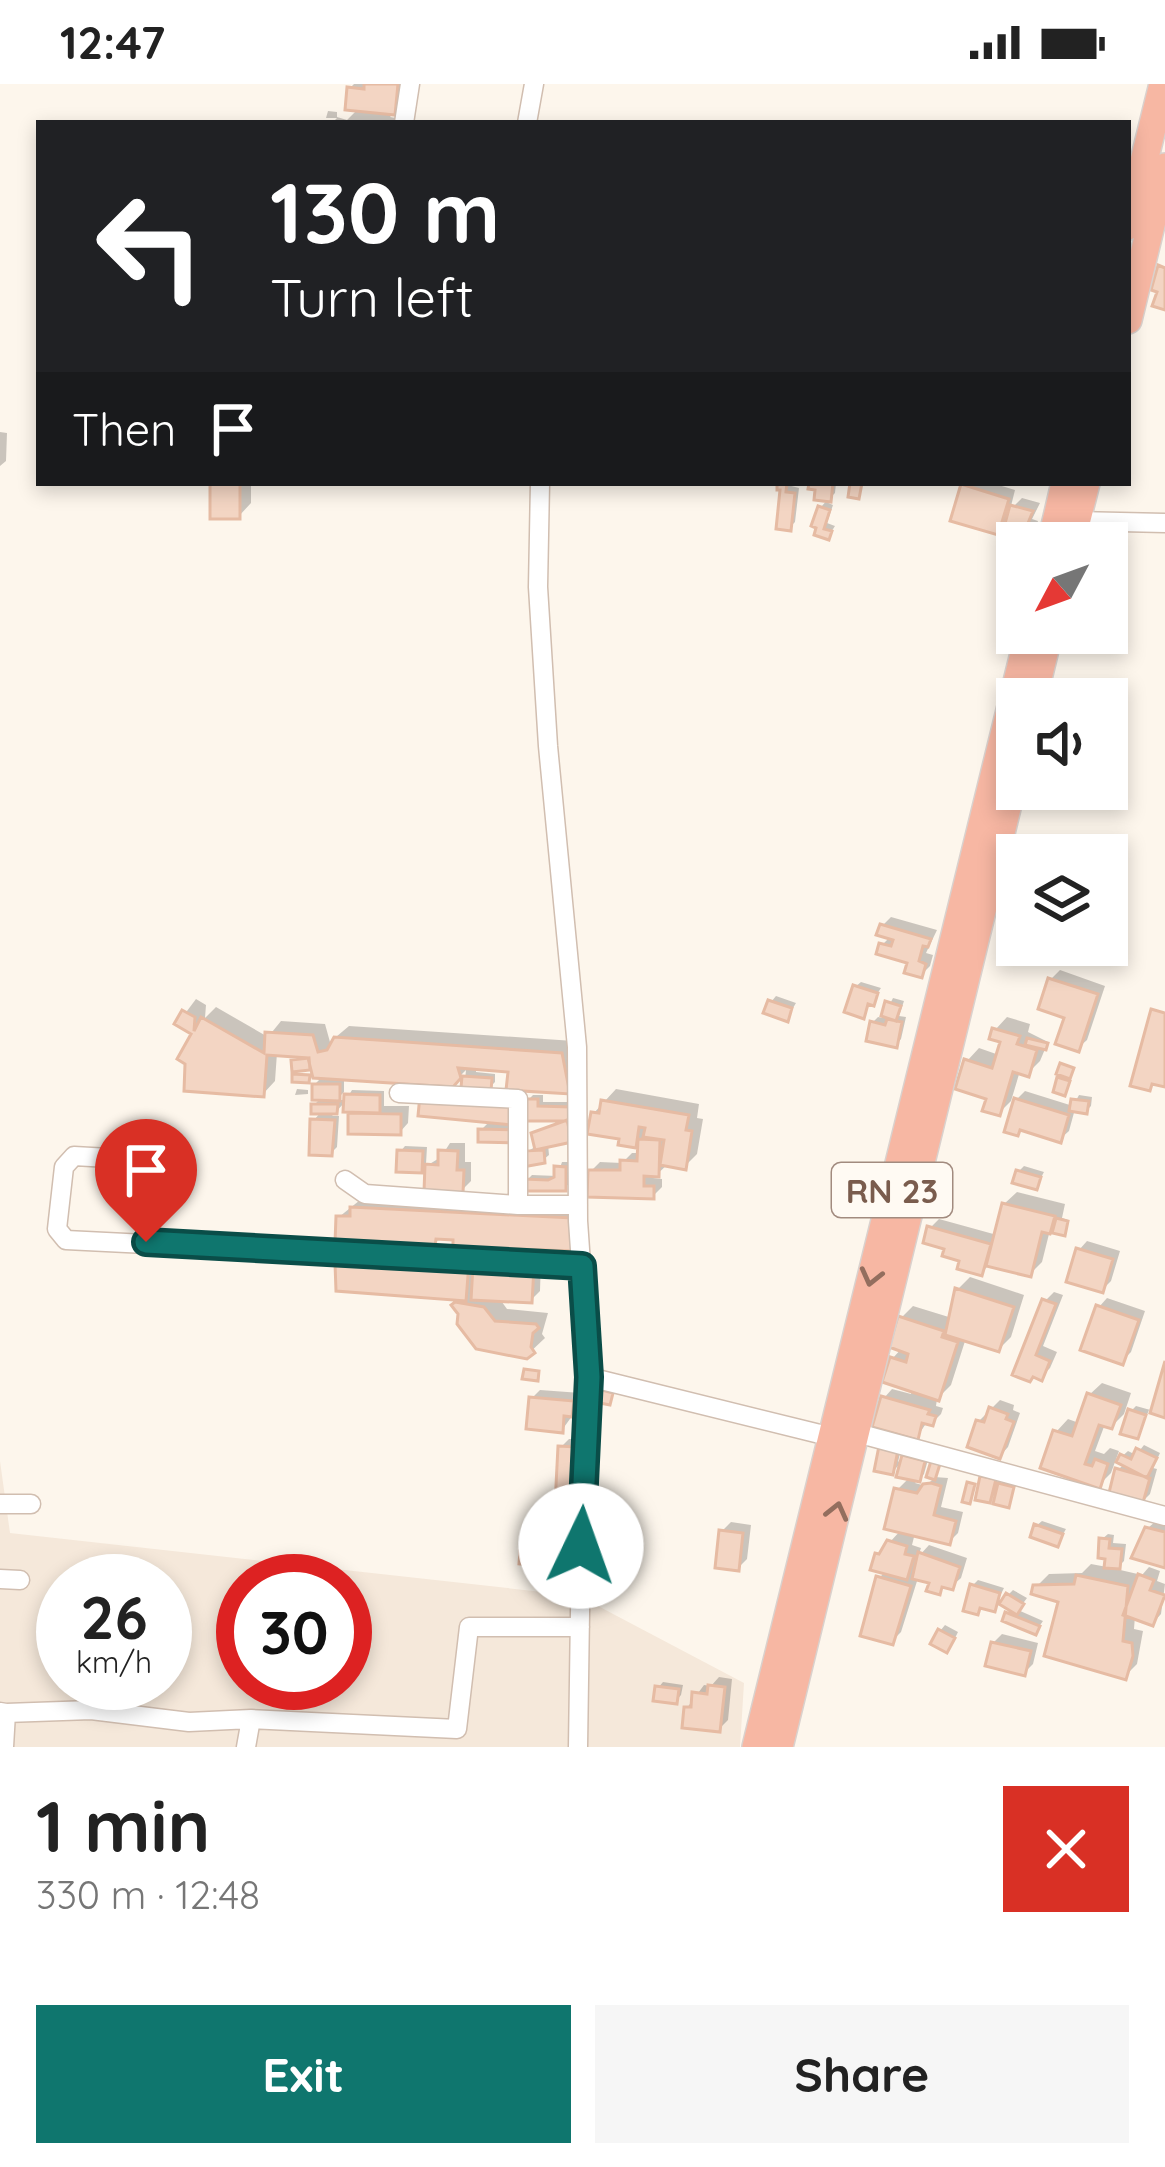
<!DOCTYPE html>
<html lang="en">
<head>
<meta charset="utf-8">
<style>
  :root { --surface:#fff; --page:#f6f6f6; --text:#222; --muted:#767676; --accent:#0f766e }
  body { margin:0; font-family:Quicksand,sans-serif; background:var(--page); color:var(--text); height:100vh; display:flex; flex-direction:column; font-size:45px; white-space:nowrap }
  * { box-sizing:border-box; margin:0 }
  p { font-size:39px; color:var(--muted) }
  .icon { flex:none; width:66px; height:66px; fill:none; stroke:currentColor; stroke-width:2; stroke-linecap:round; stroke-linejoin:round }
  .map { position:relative; height:1663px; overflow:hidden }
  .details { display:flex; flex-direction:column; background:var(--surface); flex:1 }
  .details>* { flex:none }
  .guide { position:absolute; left:36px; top:36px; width:1095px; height:366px; border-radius:0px; box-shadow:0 6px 18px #0003; background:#202124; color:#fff; overflow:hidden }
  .needle { width:78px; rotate:229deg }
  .fabs { position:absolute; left:996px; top:438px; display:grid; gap:24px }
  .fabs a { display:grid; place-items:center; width:132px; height:132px; border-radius:0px; background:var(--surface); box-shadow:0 6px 18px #0003; font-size:60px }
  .speed { position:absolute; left:36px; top:1470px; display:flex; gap:24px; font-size:60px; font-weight:700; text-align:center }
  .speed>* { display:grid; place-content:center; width:156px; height:156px; border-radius:50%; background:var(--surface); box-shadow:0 6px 18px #0003; line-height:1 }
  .speed small { font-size:30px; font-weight:400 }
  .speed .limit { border:18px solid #d22; background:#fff; color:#111 }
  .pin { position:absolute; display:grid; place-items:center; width:102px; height:102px; color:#fff; margin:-123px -51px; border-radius:50% 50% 50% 0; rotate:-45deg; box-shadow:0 0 12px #0007 }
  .pin .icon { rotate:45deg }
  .me { position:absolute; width:132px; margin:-66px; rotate:3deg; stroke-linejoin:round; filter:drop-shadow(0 0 9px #0008) }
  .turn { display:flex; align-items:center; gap:42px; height:252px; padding:0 36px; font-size:54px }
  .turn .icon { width:156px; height:156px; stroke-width:2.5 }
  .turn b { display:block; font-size:84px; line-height:102px }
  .then { display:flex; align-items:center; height:114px; padding:0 36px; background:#0003; gap:24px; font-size:45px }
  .round { display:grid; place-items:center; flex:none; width:126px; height:126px; border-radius:0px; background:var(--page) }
  .summary { display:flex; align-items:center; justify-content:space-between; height:204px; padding:0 36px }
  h1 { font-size:72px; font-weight:700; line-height:90px }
  .primary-button { display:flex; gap:24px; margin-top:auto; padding:24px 36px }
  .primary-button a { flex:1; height:138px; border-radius:0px; background:var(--accent); color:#fff; font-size:48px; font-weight:700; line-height:138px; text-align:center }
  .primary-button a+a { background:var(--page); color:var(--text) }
  .status { display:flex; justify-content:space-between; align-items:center; height:84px; padding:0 60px; background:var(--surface); direction:ltr }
  .status svg { height:33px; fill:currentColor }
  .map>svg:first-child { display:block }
</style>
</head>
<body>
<div class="status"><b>12:47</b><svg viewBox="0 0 49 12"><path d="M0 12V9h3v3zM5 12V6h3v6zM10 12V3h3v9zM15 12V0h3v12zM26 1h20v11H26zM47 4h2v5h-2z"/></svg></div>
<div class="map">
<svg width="1165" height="1663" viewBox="0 0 1165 1663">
  <rect width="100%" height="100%" fill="#fdf6ec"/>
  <path fill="#f5e8da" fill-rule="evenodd" d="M0,1377L10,1449L579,1512L744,1599L740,1663H0ZM63,1497H165V1599H63ZM243,1497H345V1599H243Z"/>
  <path fill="#0003" fill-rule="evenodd" d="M354,0H408L407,16L390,33L402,35L401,39H332L337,34H326L328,27L337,28V33L347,36L358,25L350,4Z
    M0,348L7,349L6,377L0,382Z
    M213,399H251V419L239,432Z
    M780,399L799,404L795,438L790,443L783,408L788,404L780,403Z
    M812,399H836L835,409L826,418L833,421L827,439L835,442L828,453L818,449L821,423L829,414Z
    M967,399H992L1015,406L1010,426L1022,414L1040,419L1032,435L1038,437L1033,453L1017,460L1009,436L997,448L963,402Z
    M891,833L937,846L926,869L933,871L930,882L921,891L910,877L882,861L891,852L882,842Z
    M1060,886L1105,902L1087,956L1078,964L1051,895Z
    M861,898L881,904L863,931L855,903Z
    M776,912L796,919L787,934L771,918Z
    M893,914L904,917L899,932L906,933L901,955L896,961L872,939L878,933L883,934Z
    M196,915L206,921L205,934L216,923L268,953L281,937L325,940L330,958L349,942L574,957L569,1007L511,985L476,982V988L495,990V998L485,1008L521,1029L508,1042H520V1051L481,1046L491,1036L436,999L344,993V1008L336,1016H346L352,1006L384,1007V1022H409L408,1039L400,1048L351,1030L356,1025L346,1017L332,1032H339L337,1063L331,1069L313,1037L322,1027L314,1021L322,1013L314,1001L324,991L294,977L300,971L277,969L275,997L263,1010L195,949L178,939ZM466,986L464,1006L447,1005Z
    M1007,933L1030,940L1028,948L1048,958L1040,977L1028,989L1020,987L1011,1017L999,1029L967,977L979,964L999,971L1004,956L995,946Z
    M297,1005L308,1006V1010L295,1011Z
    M616,1005L699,1020L697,1034L703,1035L697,1070L685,1082L668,1080L653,1094L662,1095V1103L653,1112L591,1087L600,1078L622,1079L632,1069H640L641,1055L635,1061L593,1030Z
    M1025,1007L1073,1022L1079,1011L1092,1013L1091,1022L1086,1027L1075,1025L1069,1047L1060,1055L1022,1044L1017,1049L1016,1016Z
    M533,1011H543V1018H575L576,1050L548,1060L549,1071L543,1076L526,1068L537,1062L534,1050L563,1035L528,1034V1016Z
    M450,1059H465V1078H471V1097L462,1106L428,1081L441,1073Z
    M405,1062L427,1063L426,1080L421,1086L400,1068Z
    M562,1078H570V1099L564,1104L526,1097L532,1091L557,1092Z
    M1024,1082L1044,1088L1036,1103L1019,1087Z
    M1017,1108L1065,1120L1062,1134L1068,1136L1064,1149L1050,1146L1042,1178L1030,1190L990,1180L981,1189L930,1144L939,1135L997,1151L1004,1120Z
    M365,1112L584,1123V1152L466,1161V1166L480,1167L479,1179L541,1176L540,1207L531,1216L499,1214L507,1225L548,1229L542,1250L545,1254L526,1272L461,1229L453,1218L457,1213L338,1180L350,1168L361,1169L373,1157L339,1133ZM441,1153H456V1165L430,1163Z
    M1087,1157L1120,1167L1111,1197L1102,1206L1079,1166Z
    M970,1193L1024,1211L1011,1253L999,1265L966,1254L951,1301L937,1315L936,1322L943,1324L941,1330L932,1339L927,1338L917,1353L884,1314L892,1305L911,1310L912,1305L892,1275L902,1264L901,1234L913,1222L952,1234L958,1205Z
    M1054,1208L1063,1211L1043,1262L1057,1268L1050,1284L1041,1293L1027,1287L1045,1217Z
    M1107,1214L1145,1227L1131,1268L1122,1277L1099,1223Z
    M1165,1288V1331L1149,1326L1138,1352L1131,1327L1136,1322L1154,1327Z
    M1102,1299L1131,1309L1124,1330L1112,1342L1105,1340L1095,1367L1104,1370L1110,1364L1119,1367L1111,1389L1099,1401L1056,1348L1068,1335L1079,1339L1089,1311Z
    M540,1306L581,1309L580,1321L562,1346L532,1314Z
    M1000,1316L1014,1321L1013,1326L1020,1329L1008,1363L1000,1372L979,1337Z
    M569,1355H584L582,1410L561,1363Z
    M902,1361L898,1378L910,1367L929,1372L924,1390L915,1399L926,1402L935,1393L948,1394L941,1423L963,1428L958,1449L949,1458L915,1449L912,1461L921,1464L918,1473L929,1461L967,1474L961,1494L952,1502L946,1501L939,1507L933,1497L918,1494L901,1548L892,1557L879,1494L886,1487L878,1471L901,1446L897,1406L910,1393L903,1377L892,1388L877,1385Z
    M1144,1361L1160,1369L1153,1384L1157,1385L1150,1410L1141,1419L1118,1386L1125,1379L1118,1376L1128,1367L1136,1371Z
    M989,1388L999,1390L996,1406L1006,1396L1017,1398L1008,1421L1000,1405L989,1416L983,1393Z
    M1157,1436L1165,1438V1481L1148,1444Z
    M1042,1437L1066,1445L1058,1459L1036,1442Z
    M731,1438L751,1441L747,1475L738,1484L722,1447Z
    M537,1440L581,1444V1454L532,1446Z
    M1108,1450L1114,1451L1113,1459L1126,1460L1124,1477L1116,1485L1142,1491L1149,1483L1160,1487L1157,1497L1165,1500L1161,1530L1153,1539L1135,1532L1134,1545L1143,1547L1137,1580L1125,1592L1061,1516L1036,1503L1049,1490L1082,1489L1091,1480L1107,1483L1102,1455Z
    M528,1463L580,1468L579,1477L523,1468Z
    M978,1496L1004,1504L994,1524L983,1521L977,1528L973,1501Z
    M1013,1506L1027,1514L1018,1526L1043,1537L1036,1547L1008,1530L1013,1525L1008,1511Z
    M945,1541L958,1548L952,1560L940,1547Z
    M1002,1550L1038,1559L1033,1580L1024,1589L993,1559Z
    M719,1593L732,1595L728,1636L719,1645L687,1624L704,1601L711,1602Z
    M663,1598L683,1601L681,1611L676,1617L658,1604Z"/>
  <path fill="#f3d5c3" stroke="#e6bba3" stroke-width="3" d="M364,0H398L395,31L345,26L347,3L364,5Z
    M1158,181L1165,184V226L1152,222L1157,208L1151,206Z
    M210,399H240V435H210Z
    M777,399H787L786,408L795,409L791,447L776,445L780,406H777Z
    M809,399H833L831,418L814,416L815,406L808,405Z
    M850,399H862L859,415L848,413Z
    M961,400L1009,415L998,451L950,437Z
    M1010,421L1033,427L1026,444L1031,446L1027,459H1017V463L1000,458Z
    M818,422L830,426L824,445L832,447L829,456L814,451L816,444L811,442Z
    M880,840L931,855L928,863L923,862L919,877L926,880L922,894L904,889L907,879L876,870L879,859L891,862L893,856L876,851Z
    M1048,894L1098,910L1079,968L1055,960L1064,934L1038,925Z
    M853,901L878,909L874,922L868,920L864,935L844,928Z
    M768,916L792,924L788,938L763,929Z
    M885,917L901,922L896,937L881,932Z
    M1151,925L1165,929V1003L1152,1000L1150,1007L1130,1002Z
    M182,926L195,933L194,947L201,933L264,969L265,948L313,951L318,968L327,966L334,953L562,969L570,1010L506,1006L508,988L458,984L461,994L453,1003L313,994L308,974L267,971L264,1013L184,1007L185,980L177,975L191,950L174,940Z
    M887,935L902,938L897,964L866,957L870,937L885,941Z
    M992,944L1020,952L1017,960L1037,966L1029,993L1013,988L1000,1032L982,1027L986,1015L955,1005L964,975L992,984L1000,958L989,955Z
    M1027,954L1048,959L1046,966L1025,961Z
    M309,974L310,986L292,988L291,976Z
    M1060,979L1074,984L1070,995L1056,990Z
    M292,990L310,991L309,999L292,998Z
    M462,992L492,994L491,1007L461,1004Z
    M1057,993L1070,997L1065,1012L1053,1008Z
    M312,1000H340V1017L312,1016Z
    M344,1010L380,1011V1029L343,1028Z
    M420,1011L515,1020L513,1041L418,1032Z
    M1014,1014L1069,1031L1061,1059L1020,1046L1018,1052L1004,1048Z
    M525,1015H538V1022L571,1023V1037H525Z
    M1071,1015L1089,1017L1087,1030L1069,1027Z
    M601,1016L689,1031L686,1046L692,1047L686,1086L660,1081L664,1056L643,1053L645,1044L639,1043L636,1064L618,1061L619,1055L587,1050L591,1028L599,1029Z
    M311,1020H338L337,1030H311Z
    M348,1029L401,1030V1051L348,1050Z
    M310,1035L335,1036L332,1072L309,1071Z
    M567,1036L572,1058L535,1066L531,1049Z
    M478,1045L516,1046V1059L478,1058Z
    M638,1055L660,1056L659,1093L644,1092V1102H654V1115L587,1113L588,1086H620V1076L637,1077Z
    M397,1066L423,1067L422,1089L396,1088Z
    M438,1066L458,1067L457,1086H464L463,1109L424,1108L425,1080L438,1081Z
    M544,1066L545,1079L523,1083V1067Z
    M554,1082L566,1083V1107H523V1095L548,1096L554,1093Z
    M1016,1086L1041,1093L1037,1106L1012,1099Z
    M1002,1119L1055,1132L1050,1150L1042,1148L1031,1193L986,1182Z
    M350,1123L573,1134V1167L453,1163V1156L436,1155L435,1162L335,1159L336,1132H350Z
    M1056,1134L1068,1137L1065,1152L1052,1149Z
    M927,1142L991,1160L982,1192L957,1185L959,1177L942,1172L944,1165L923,1159Z
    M1076,1164L1113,1175L1103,1209L1066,1198Z
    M356,1170L469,1179L466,1217L336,1207L335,1179L355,1181Z
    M473,1181L534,1183L532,1219L471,1216Z
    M955,1204L1014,1223L999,1268L945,1251Z
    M1042,1215L1056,1220L1036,1271L1050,1277L1042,1297L1033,1293L1030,1298L1012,1291Z
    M455,1218L484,1223L495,1237L536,1240L539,1244L533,1249L531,1263L535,1269L527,1275L476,1265L457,1240L458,1230L451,1221Z
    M1096,1221L1139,1236L1123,1281L1080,1266Z
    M898,1232L944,1247L942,1253L958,1258L939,1317L882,1298L890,1273L906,1278L908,1270L889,1263Z
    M1165,1277V1334L1150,1329Z
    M524,1285L539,1287L538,1297L522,1295Z
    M598,1305L613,1309L610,1321L595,1318Z
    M1087,1309L1121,1321L1112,1345L1099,1341L1085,1380L1092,1382L1095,1375L1108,1380L1100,1405L1040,1384L1053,1346L1072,1352Z
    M881,1312L930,1326L928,1330L936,1332L933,1342L922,1339L918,1356L872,1343Z
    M529,1313L574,1317L572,1333L564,1332L563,1349L526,1345Z
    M989,1323L1008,1330L1006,1335L1014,1338L1000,1375L967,1363L976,1336L984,1338Z
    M1128,1325L1146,1331L1138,1355L1120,1350Z
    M558,1362L577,1363L574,1422L555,1421Z
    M879,1362L898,1366L893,1391L874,1387Z
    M1136,1364L1157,1374L1147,1394L1116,1378L1120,1370L1131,1375Z
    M902,1371L925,1377L920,1398L896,1393Z
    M931,1377L940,1380L935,1396L926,1393Z
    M1115,1384L1150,1394L1142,1422L1108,1413Z
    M980,1392L996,1395L990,1419L975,1416Z
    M967,1398L975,1400L970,1420L962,1418Z
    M931,1399L941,1402L934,1431L956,1437L950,1461L884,1445L894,1404L917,1409L923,1400Z
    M998,1399L1014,1403L1009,1424L993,1420Z
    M1034,1440L1063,1450L1058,1463L1030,1453Z
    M1145,1443L1165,1448V1484L1131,1474Z
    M529,1444L578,1449L576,1463L527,1458Z
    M719,1446L743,1449L739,1487L715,1484Z
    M1099,1454L1110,1455L1109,1464L1122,1465L1120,1485L1104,1484L1105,1475L1098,1474Z
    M887,1456L907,1462L905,1470L914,1472L907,1496L870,1486L875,1469L879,1470Z
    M520,1467L576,1472L575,1485L519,1480Z
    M918,1468L960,1483L953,1506L942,1503L940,1511L926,1507L929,1499L912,1495Z
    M1138,1490L1154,1496L1150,1506L1165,1511L1153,1542L1123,1531Z
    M1076,1491L1128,1502L1123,1557L1132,1559L1133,1572L1126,1596L1044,1572L1058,1518L1031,1510L1033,1501L1074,1500Z
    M876,1492L911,1502L893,1561L860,1552Z
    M970,1500L1000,1509L995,1528L980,1524L978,1531L963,1527Z
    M1006,1509L1024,1520L1017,1531L999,1520Z
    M1005,1528L1040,1542L1036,1551L1002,1537Z
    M938,1545L955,1554L947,1569L930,1560Z
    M991,1558L1031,1567L1025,1592L985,1582Z
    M708,1601L725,1603L720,1648L682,1644L684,1623H691L692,1608L707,1610Z
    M655,1602L679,1605L677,1620L653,1617Z"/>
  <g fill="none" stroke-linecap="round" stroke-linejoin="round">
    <defs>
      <path id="minor" d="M404,39L410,0
        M527,39L534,0
        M540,399L538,503L548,662L577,963L578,1137L589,1293L581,1462L578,1663
        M1076,437L1165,439
        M399,1009L518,1015V1121H578
        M109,1074L74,1072L64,1083L57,1145L66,1156L582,1182
        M345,1096L365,1110L518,1121
        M589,1293L832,1353
        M857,1349L1165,1432
        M0,1420H31
        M0,1495L20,1496
        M0,1628L6,1629L4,1663
        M6,1629L91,1626L189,1638L251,1635L457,1645L469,1543H580
        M246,1663L251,1635"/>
      <path id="highway" d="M1128,142L1163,0
        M1128,236L1165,83
        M1051,459L1065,399
        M1071,459L1086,399
        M1033,615L1049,549
        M756,1663L1029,549
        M779,1663L1017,683"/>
    </defs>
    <use href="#minor" stroke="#d1beb0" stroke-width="21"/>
    <use href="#highway" stroke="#dad1cd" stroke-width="30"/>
    <use href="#minor" stroke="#fff" stroke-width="18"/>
    <use href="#highway" stroke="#f7b7a3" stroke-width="27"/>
  </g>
  <defs><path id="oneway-chevron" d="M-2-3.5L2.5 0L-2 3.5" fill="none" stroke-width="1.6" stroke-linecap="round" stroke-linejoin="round" transform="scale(3)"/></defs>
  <g stroke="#936e5e">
    <use href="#oneway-chevron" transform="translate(871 1193) rotate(104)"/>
    <use href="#oneway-chevron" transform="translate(837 1427) rotate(-76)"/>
  </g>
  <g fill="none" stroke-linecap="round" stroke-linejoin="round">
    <defs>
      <path id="route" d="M146,1158L582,1182L589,1293L581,1462"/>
    </defs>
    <use href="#route" stroke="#0a4d48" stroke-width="30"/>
    <use href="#route" stroke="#0f766e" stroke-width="21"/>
  </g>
  <g text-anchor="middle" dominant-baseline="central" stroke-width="9" stroke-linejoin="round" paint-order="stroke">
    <rect fill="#fffaf3" stroke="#a28b7f" stroke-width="3" x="832" y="1079" width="120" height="54" rx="9"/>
    <g font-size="33" font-weight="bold" fill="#7a5c4d">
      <text x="892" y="1106">RN 23</text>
    </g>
  </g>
</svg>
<div class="fabs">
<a><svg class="needle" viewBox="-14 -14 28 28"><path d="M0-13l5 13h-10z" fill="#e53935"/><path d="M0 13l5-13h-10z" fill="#767676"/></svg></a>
<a><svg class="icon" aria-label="sound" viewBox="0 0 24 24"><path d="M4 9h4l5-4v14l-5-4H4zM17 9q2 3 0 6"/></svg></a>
<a><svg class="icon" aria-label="layers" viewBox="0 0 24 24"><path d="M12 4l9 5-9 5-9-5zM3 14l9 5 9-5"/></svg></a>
</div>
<div class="speed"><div>26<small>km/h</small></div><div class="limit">30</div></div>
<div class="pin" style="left:146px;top:1158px;background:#d93025"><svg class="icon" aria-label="arrive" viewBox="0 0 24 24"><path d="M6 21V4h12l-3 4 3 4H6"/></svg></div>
<svg class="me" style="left:581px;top:1462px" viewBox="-20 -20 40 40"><circle r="19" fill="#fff"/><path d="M0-13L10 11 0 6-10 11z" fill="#0f766e"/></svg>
<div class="guide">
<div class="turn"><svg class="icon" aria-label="left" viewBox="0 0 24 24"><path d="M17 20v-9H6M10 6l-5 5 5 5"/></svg><div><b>130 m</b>Turn left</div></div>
<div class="then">Then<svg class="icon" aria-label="arrive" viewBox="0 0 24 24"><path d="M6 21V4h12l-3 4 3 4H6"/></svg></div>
</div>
</div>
<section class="details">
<div class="summary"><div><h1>1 min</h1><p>330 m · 12:48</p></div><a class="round" style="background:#d93025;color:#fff"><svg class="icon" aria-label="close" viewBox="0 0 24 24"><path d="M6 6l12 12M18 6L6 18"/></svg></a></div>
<div class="primary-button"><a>Exit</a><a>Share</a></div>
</section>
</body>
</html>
